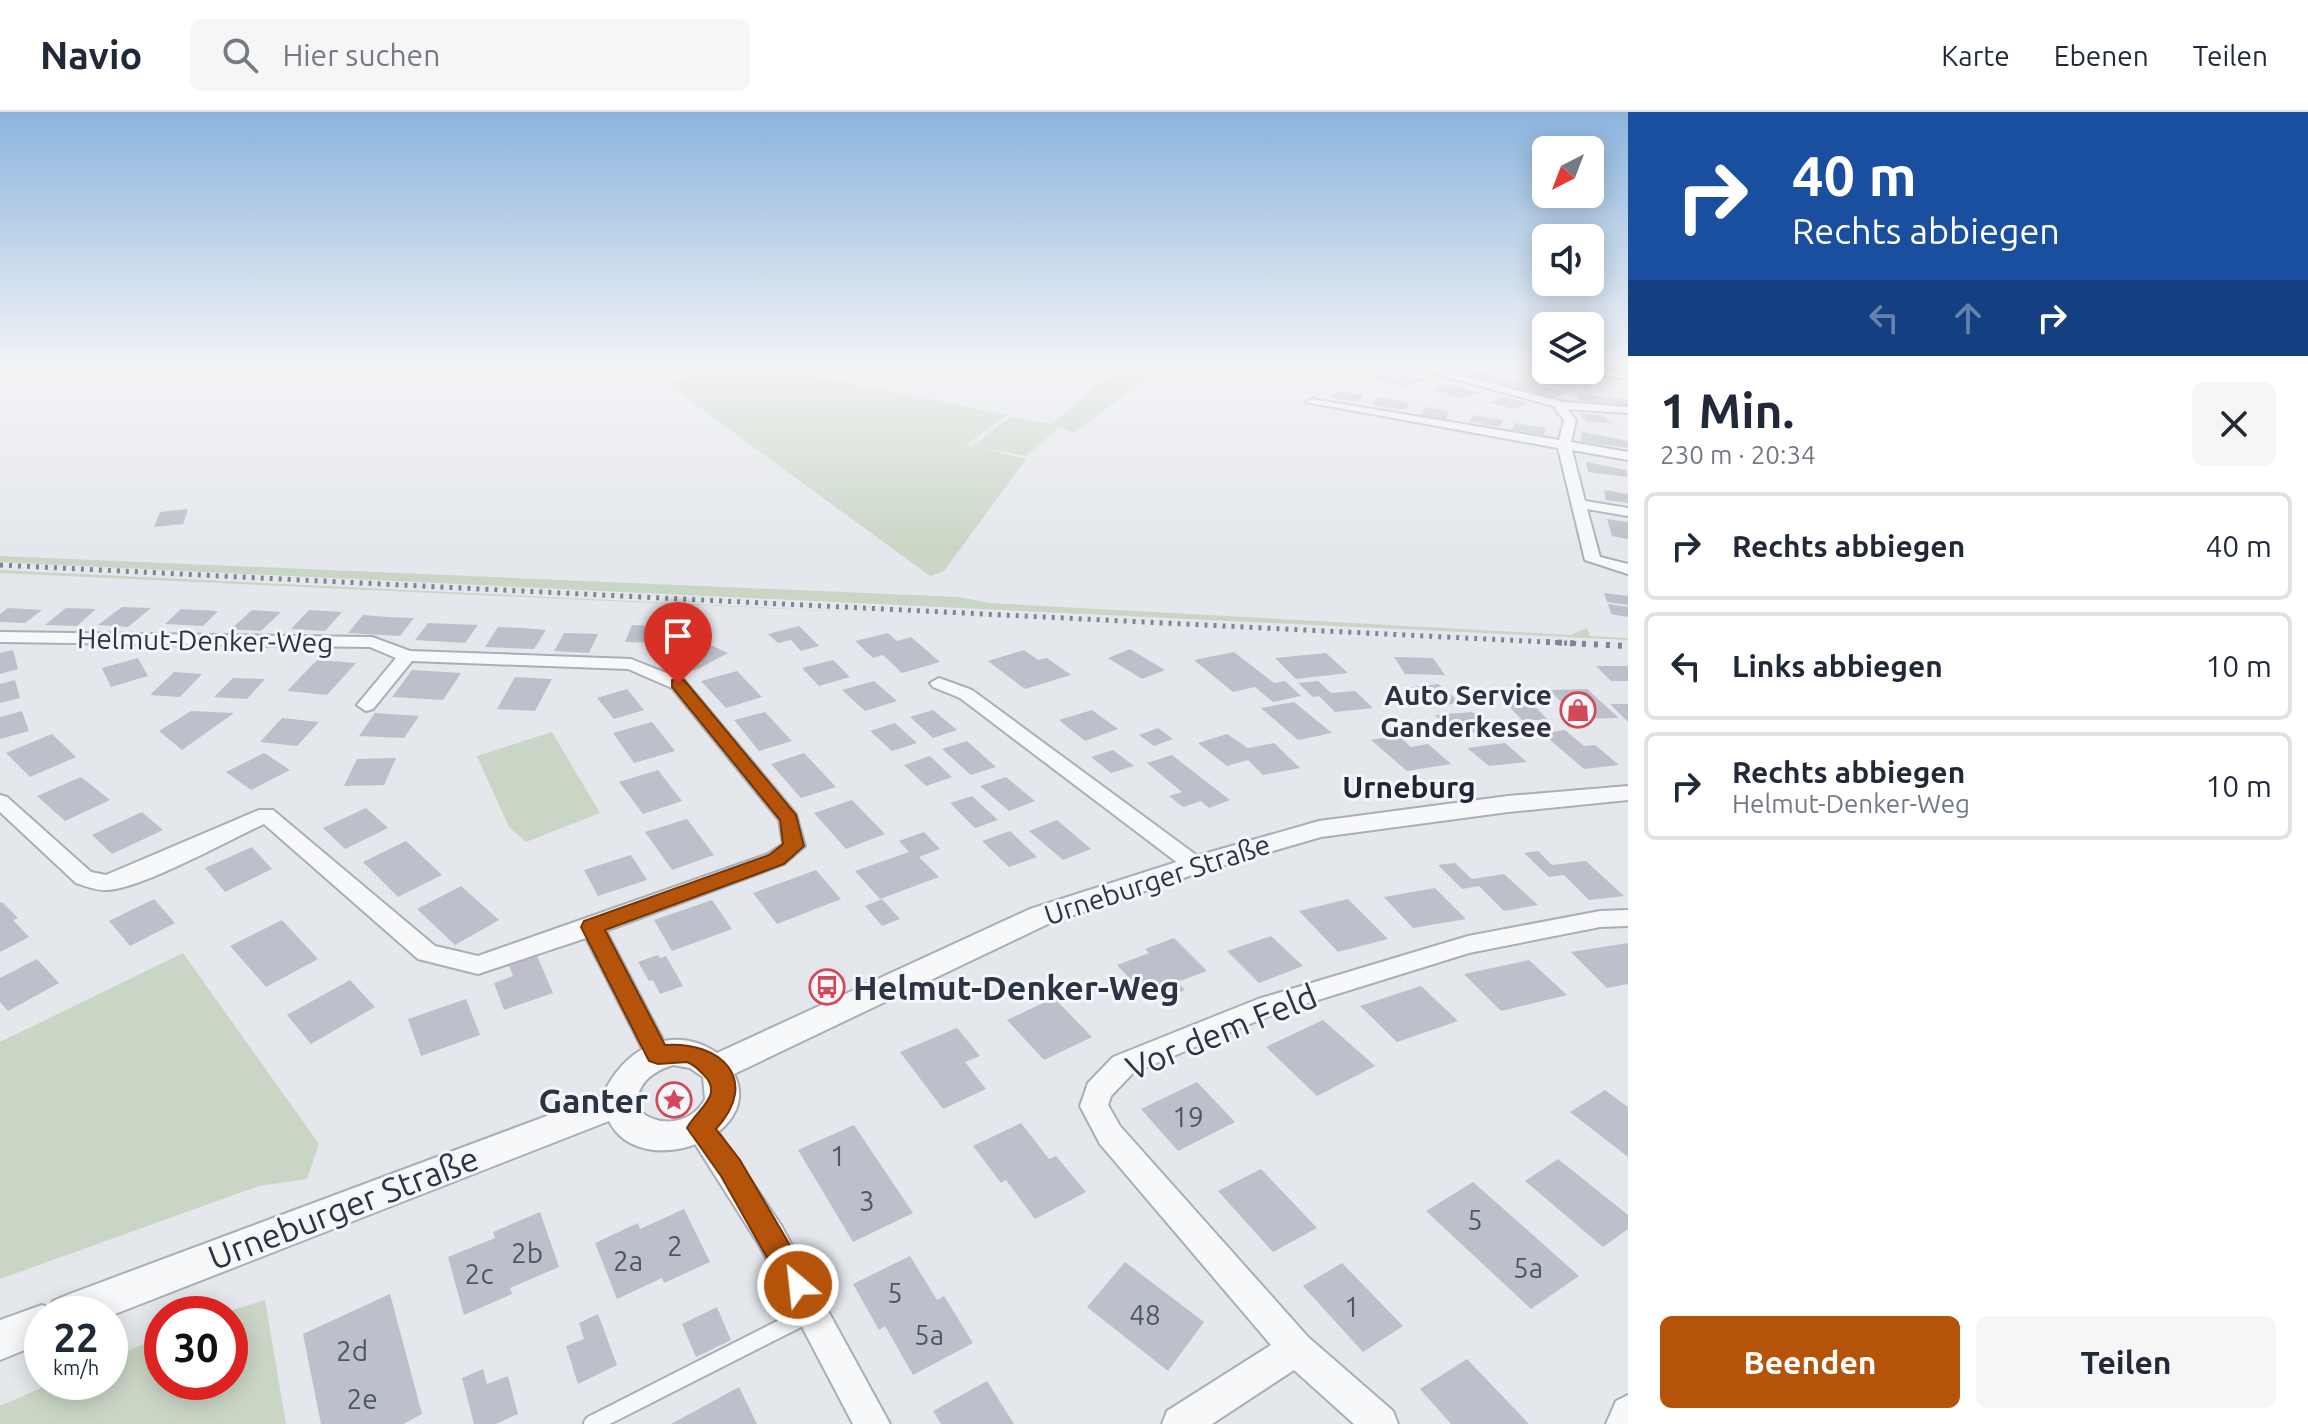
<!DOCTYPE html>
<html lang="de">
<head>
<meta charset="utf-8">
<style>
  :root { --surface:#fff; --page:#f6f6f7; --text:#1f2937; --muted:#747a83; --line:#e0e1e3; --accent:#b45309 }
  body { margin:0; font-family:Ubuntu,sans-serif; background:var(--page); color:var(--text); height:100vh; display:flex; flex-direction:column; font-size:30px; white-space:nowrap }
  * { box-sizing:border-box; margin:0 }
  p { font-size:26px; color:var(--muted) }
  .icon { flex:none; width:44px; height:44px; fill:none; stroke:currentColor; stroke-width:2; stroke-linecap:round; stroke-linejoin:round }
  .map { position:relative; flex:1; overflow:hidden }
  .panel { display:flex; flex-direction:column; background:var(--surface); width:680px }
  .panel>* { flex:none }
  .top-card { background:#1a4fa0; color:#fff; overflow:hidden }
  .needle { width:52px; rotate:222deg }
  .fabs { position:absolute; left:1532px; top:24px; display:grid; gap:16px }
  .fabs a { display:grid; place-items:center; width:72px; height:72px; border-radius:12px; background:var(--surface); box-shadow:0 4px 20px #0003; font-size:40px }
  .speed { position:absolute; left:24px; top:1184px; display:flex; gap:16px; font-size:40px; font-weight:700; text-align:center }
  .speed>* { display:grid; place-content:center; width:104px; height:104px; border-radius:50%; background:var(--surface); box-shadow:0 4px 20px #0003; line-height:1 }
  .speed small { font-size:20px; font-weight:400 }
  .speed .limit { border:12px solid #d22; background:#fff; color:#111 }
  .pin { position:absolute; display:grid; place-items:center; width:68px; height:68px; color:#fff; margin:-82px -34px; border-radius:50% 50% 50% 0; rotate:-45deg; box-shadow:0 0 8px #0007 }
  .pin .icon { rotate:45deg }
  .me { position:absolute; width:88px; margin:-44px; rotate:332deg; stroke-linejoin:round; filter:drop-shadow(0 0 6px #0008) }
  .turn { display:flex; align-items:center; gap:28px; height:168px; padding:0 32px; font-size:36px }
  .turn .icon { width:104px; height:104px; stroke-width:2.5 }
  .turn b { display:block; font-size:56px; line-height:68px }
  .lanes { display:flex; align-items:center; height:76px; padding:0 32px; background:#0003; justify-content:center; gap:40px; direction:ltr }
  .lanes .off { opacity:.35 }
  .round { display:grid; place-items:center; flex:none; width:84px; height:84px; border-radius:12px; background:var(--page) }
  .summary { display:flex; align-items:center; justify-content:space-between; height:136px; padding:0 32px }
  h1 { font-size:48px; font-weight:600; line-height:60px }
  .primary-button { display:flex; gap:16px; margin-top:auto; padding:16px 32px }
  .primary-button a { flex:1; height:92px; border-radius:12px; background:var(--accent); color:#fff; font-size:32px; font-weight:600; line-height:92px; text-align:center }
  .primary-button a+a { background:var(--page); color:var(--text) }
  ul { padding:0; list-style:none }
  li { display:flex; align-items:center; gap:24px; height:108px; margin:0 16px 12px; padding:0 16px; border:4px solid var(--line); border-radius:12px }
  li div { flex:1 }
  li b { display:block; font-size:30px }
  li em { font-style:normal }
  header { display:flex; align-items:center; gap:48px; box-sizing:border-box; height:112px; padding:0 40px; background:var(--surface); border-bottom:2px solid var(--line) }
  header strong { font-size:38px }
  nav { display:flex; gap:44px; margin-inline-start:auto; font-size:28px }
  .search { width:560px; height:72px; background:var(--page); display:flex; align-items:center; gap:20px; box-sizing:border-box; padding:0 28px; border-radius:12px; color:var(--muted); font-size:30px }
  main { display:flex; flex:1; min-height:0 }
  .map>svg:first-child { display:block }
</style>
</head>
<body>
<header>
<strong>Navio</strong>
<div class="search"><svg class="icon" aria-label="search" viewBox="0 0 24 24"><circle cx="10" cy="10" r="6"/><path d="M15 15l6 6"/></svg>Hier suchen</div>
<nav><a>Karte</a><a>Ebenen</a><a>Teilen</a></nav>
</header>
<main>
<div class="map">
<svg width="1628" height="1312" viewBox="0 0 1628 1312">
  <rect width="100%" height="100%" fill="#e4e7ec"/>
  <path fill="#c9d6c5" d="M732,252H757L1007,303L966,333L972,335L1010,305L1052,312L1114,259L1150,265L1073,321L1059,315L1026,344L978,335L1026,347L944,459L930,464L666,271Z
    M0,444L959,485L989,491L1571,523L1587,516L1590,524L1628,526V528L38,452L0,450Z
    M0,458L894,502L0,461Z
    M552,620L600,701L526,730L509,715L477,644Z
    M183,841L319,1032L307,1067L259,1074L0,1167V930Z
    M265,1188L286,1312H0V1294L55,1270H110V1247L162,1224V1270H230V1202H221Z"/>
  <path fill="#bbc0ca" d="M1347,252H1374L1373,261L1346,258Z
    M1425,252L1467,254L1471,256L1467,257L1515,269L1504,272L1450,257L1436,258Z
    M1546,254V258L1591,260L1559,264L1535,257Z
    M1382,262L1393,265L1403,262L1424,268L1404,275L1373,266Z
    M1518,269L1553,277L1566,281L1557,285L1546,284L1508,272Z
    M1452,272L1480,281L1461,286L1433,277Z
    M1337,279L1364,283L1358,290L1331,286Z
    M1578,282L1628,288V293L1589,290L1580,288Z
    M1377,285L1410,291L1405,298L1372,293Z
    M1505,285L1529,291L1514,297L1490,291Z
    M1425,295L1449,299L1445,308L1420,303Z
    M1578,301L1602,303L1611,311L1587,310Z
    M1473,303L1503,308L1499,315L1469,310Z
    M1515,311L1546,316L1544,323L1512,318Z
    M1582,320L1628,329V336L1581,330Z
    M1586,350L1626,358L1628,365L1588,360Z
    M1604,378L1628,382V391L1606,388Z
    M188,397L183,412L154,415L160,400Z
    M1607,407L1628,410V427L1612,424Z
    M1604,481L1628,484V493L1607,490Z
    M1608,492L1628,495V505L1611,502Z
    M122,495L151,496L128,515L98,513Z
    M8,496L42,498L25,511L0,510V502Z
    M66,496L96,497L77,514L45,513Z
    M181,497L218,499L203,514L165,512Z
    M252,498L281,500L261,519L231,517Z
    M309,498L342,500L325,519L291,517Z
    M363,503L388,505L414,506L400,524L348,521Z
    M428,511L478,513L465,531L415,528Z
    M632,513L672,515L666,531L625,530Z
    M799,514L819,534L801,539L791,528L778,531L768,522Z
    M498,515L523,516L546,518L534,537L485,535Z
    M564,521L598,522L589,541L554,539Z
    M888,521L897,529L911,525L940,550L902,561L883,543L873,546L855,529Z
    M698,527L728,541L694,559L665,544Z
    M1130,537L1165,558L1142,567L1108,546Z
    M13,538L18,557L0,562V541Z
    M1024,538L1038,548L1047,546L1071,563L1025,577L988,549Z
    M1234,540L1274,571L1285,569L1301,584L1273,590L1255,575L1233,580L1194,548Z
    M1326,541L1348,561L1296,567L1275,546Z
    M1394,545L1433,546L1445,563L1405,562Z
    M138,546L148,564L111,575L102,556Z
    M317,548L356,551L327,583L287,579Z
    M833,548L850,565L819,574L802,556Z
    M1596,554H1628V569H1611Z
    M412,558L461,561L443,588L392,585Z
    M737,559L762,585L726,596L701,569Z
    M174,560L202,562L180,585L150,583Z
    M515,565L552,567L535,599L497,597Z
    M233,566L265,567L247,587L214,585Z
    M15,568L20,586L0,591V572Z
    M874,569L897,589L865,599L842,578Z
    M1318,569L1331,581L1355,579L1373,596L1335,600L1319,584L1313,585L1298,571Z
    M1438,572L1461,591L1425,595L1403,576Z
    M627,577L644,598L614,607L597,586Z
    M1587,577L1619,606L1579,607L1549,578Z
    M1495,580H1521L1548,608H1522Z
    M1294,590L1332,621L1298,628L1261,596Z
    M1610,592H1628V610Z
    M933,598L957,618L933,626L910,605Z
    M1092,598L1118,617L1085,629L1059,608Z
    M22,599L29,619L0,627V605Z
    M191,599L234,601L182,638L159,619Z
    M765,600L778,614L792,629L759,639L734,608Z
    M1472,600L1494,619L1456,623L1435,603Z
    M375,601L419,604L404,626L359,624Z
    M282,606L319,610L297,634L260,630Z
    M652,610L675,639L634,651L613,621Z
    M895,611L917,631L892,639L870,619Z
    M1158,616L1173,627L1154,634L1139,623Z
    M1565,618L1584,634L1595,633L1619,653L1584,657L1542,621Z
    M52,622L76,645L30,665L6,641Z
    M1227,622L1248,636L1274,631L1300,656L1263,663L1248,648L1227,654L1198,631Z
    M1398,623L1411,635L1428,632L1451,652L1407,659L1371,628Z
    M967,629L996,655L971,663L942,637Z
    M1505,631L1527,650L1489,654L1467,636Z
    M1113,638L1134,654L1111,661L1091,645Z
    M264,641L290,658L251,678L226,660Z
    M804,641L836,675L801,686L771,652Z
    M1172,643L1230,688L1209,696L1201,689L1183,695L1169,684L1182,680L1147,651Z
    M930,644L952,665L926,674L904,653Z
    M396,646L384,673L344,674L357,647Z
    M658,658L682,689L643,702L619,670Z
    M81,665L110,688L65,709L37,684Z
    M1006,665L1035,689L1009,699L980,674Z
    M972,684L998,708L975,716L950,691Z
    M852,688L885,722L846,737L814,701Z
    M366,696L388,716L345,737L323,716Z
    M142,700L163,718L112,742L92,723Z
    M687,707L714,743L672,758L645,720Z
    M1057,708L1091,737L1063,748L1029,719Z
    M1010,719L1037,745L1009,755L982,729Z
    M924,720L940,737L919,745L939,765L880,787L855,759L909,740L899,729Z
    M406,729L442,763L398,785L363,750Z
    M252,735L272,757L225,780L205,756Z
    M1538,739L1552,753L1586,749L1624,784L1589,788L1564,763L1549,765L1524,741Z
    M631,743L647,768L598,784L584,758Z
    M1455,751L1472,767L1504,762L1538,793L1504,799L1479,774L1462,777L1438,753Z
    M816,758L841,787L777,812L753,781Z
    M461,774L499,808L455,833L417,797Z
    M1435,776L1466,807L1413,816L1384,785Z
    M154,787L175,811L130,834L109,809Z
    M882,787L900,807L882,814L865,794Z
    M1348,787L1388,827L1338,840L1299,799Z
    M712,788L732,817L672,839L654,808Z
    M2,790L18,806L13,808L29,825L0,840V791Z
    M282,808L318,847L266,875L230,834Z
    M1271,824L1303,854L1259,871L1227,839Z
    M1174,826L1207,859L1177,870L1185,878L1153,891L1117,853L1149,841L1145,837Z
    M1628,831V872L1607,876L1571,840Z
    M535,839L553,881L504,898L494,871L513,864L507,848Z
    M658,843L660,846L666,844L683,874L660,882L653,868L649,869L638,850Z
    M37,847L59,871L8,899L0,890V866Z
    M1529,848L1567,883L1501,899L1464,862Z
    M350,868L375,895L311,932L287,903Z
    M1421,874L1458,909L1397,930L1360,894Z
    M1054,886L1092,925L1044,948L1007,908Z
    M466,887L480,923L421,944L408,907Z
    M1323,908L1375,954L1317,984L1266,935Z
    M957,916L980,944L965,950L986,977L943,997L900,940Z
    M1197,970L1235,1010L1178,1039L1141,997Z
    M1605,978L1628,995V1045L1570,1000Z
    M1021,1011L1049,1047L1056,1044L1086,1080L1035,1107L1006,1068L1001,1071L973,1034Z
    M854,1013L913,1101L853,1130L798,1038Z
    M1558,1047L1628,1103V1117L1603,1135L1525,1069Z
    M1261,1057L1317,1116L1273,1140L1218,1079Z
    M1473,1070L1524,1115L1579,1164L1531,1197L1426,1099Z
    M684,1097L710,1150L664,1171L662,1166L617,1187L595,1131L638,1111L640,1117Z
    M540,1100L559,1155L510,1176L512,1182L464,1203L448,1145L495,1126L493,1120Z
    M910,1144L937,1188L944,1184L973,1231L913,1263L885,1214L879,1218L853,1172Z
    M1125,1150L1204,1210L1168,1259L1087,1195Z
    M1342,1151L1403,1214L1363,1240L1303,1174Z
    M390,1182L422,1302L403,1312H321L303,1222Z
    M717,1195L731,1228L696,1245L682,1212Z
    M598,1202L617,1253L578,1272L566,1234L584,1227L579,1211Z
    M1467,1247L1529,1312H1451L1420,1277Z
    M483,1257L487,1272L508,1264L518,1302L496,1312H474L462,1266Z
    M987,1269L1014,1312H941L933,1299Z
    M739,1275L757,1312H671Z"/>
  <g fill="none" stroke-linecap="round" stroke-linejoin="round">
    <defs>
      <path id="service" d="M592,1312L811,1201"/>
      <path id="minor" d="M1400,252H1417L1564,290L1628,295V301L1567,297L1576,308L1571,330L1628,340V348L1572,338L1585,389L1628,396V404L1587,397L1600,445L1628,452V462L1585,448L1558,336L1306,290L1312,287L1559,328L1564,308L1555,297L1557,295Z
        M1590,255L1628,261V267L1586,260L1585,258H1590Z
        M0,520L372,525L410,539L631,547L684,568L796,702L805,734L784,752L606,819L671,943L667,950L658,954L649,950L586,826L478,862L418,847L264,712C229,728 141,777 107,778C97,779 85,774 76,771L0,700V683L7,685L91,760L106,763L259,698H273L435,834L478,844L768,742L783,732L779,708L672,576L628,557L412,549L373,597L366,599L357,593L396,546L370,535L0,530Z
        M939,566L972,578L1203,748L1206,753L1203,758H1187L960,586L933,575L930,571Z
        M1628,798V814L1600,815L1469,841L1276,901L1133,961L1111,984L1108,993L1120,1014L1308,1225L1393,1299L1398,1312H1354L1294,1258L1212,1312H1162L1167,1299L1271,1233L1100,1032L1080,994L1088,971L1113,945L1258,887L1468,824L1600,799Z
        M700,1004L710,1008L781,1113L890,1312H853L759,1133L690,1024L686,1016L690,1008Z
        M1628,1283V1312H1606L1616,1289Z"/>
      <path id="tertiary" d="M1628,674V688L1508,700L1321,725L1204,759L1050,811L734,962C766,1025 640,1071 609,1009L110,1204L42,1202V1231L0,1248V1208L42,1193L50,1196L53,1189L67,1183L603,983C623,937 672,910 717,941L1030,797L1186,747L1319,709L1508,684ZM673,953L690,956L703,965L705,987C692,1013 656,1017 637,996C636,972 651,960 673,953Z"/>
    </defs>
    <use href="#service" stroke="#a9aeb7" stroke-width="20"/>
    <use href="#minor" stroke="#a9aeb7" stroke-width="4"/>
    <use href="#tertiary" stroke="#a9aeb7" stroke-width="4"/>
    <use href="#service" stroke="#f7f8fa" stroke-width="16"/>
    <use href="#minor" fill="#f7f8fa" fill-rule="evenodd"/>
    <use href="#tertiary" fill="#f7f8fa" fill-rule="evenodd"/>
    <path stroke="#7d8696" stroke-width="5" stroke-dasharray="3 6" stroke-linecap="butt" d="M0,453L1586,532"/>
    <path stroke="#7d8696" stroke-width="6" stroke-dasharray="4 8" stroke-linecap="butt" d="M1546,530L1628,534"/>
  </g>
  <linearGradient id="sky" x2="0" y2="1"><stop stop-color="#8bb4dd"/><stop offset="0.58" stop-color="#f3f4f6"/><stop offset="1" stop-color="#f3f4f6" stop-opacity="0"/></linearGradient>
  <rect width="1628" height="436" fill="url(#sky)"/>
  <path fill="#b45309" stroke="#753606" stroke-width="2" d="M678,567L684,568L796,703L804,734L784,752L605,818L665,933C721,929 761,968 716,1017L740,1048L808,1164L813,1173L808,1183L798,1187L788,1183L721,1064L687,1016C697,997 725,983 703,962C697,956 694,953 687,950L658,952L649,949L581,815L584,809L769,743L783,732L780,708L672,575V568Z"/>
  <defs>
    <symbol id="shop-ring" viewBox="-11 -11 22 22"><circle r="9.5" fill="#f4f6f9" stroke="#d1495b" stroke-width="1.5"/><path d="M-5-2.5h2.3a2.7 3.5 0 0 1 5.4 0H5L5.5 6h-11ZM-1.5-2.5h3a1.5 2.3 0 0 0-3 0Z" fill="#d1495b"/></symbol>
    <symbol id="bus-ring" viewBox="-11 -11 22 22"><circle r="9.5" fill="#f4f6f9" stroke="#d1495b" stroke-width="1.5"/><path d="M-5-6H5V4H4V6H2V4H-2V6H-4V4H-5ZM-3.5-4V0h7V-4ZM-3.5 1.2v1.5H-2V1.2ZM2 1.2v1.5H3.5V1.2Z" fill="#d1495b"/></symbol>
    <symbol id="sight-ring" viewBox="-11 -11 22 22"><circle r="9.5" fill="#f4f6f9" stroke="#d1495b" stroke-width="1.5"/><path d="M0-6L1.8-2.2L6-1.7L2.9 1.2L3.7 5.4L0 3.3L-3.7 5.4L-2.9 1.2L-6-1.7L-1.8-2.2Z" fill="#d1495b"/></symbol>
  </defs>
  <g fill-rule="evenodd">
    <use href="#shop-ring" x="1558" y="578" width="40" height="40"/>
    <use href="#bus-ring" x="807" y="855" width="40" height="40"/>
    <use href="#sight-ring" x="654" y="968" width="40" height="40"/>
  </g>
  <g text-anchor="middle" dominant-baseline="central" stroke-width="6" stroke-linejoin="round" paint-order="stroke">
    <g font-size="28" fill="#2b3445" stroke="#f4f6f9">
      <text transform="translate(205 528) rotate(1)">Helmut-Denker-Weg</text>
      <text transform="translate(1157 767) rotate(-18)">Urneburger Straße</text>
    </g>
    <g font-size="28" font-weight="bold" fill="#2b3445" stroke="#f4f6f9" text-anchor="end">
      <text x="1552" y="582">Auto Service<tspan x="1552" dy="32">Ganderkesee</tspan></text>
    </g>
    <g font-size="28" fill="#4f5766">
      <text x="1188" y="1004">19</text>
      <text x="838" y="1043">1</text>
      <text x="867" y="1088">3</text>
      <text x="1475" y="1107">5</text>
      <text x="675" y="1133">2</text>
      <text x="527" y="1140">2b</text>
      <text x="628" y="1148">2a</text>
      <text x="1528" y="1155">5a</text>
      <text x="479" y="1161">2c</text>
      <text x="895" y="1180">5</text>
      <text x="1352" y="1194">1</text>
      <text x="1145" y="1202">48</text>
      <text x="929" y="1222">5a</text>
      <text x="352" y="1238">2d</text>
      <text x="362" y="1286">2e</text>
    </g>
    <g font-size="30" font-weight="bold" fill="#1d2536" stroke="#f4f6f9">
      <text x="1409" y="675">Urneburg</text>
    </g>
    <g font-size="34" font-weight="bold" fill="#2b3445" stroke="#f4f6f9" text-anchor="start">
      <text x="853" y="875">Helmut-Denker-Weg</text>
      <text x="648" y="988" text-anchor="end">Ganter</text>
    </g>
    <g font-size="34" fill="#2b3445" stroke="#f4f6f9">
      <text transform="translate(1221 919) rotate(-22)">Vor dem Feld</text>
      <text transform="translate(343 1095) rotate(-21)">Urneburger Straße</text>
    </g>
  </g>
</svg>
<div class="fabs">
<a><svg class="needle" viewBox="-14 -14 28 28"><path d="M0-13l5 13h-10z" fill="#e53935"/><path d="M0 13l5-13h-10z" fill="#747a83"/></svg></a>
<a><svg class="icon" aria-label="sound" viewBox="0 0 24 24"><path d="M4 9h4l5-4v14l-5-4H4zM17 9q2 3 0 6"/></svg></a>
<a><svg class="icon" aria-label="layers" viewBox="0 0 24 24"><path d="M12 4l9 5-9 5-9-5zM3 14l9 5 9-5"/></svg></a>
</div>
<div class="speed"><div>22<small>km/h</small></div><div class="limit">30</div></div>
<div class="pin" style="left:678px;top:572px;background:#d93025"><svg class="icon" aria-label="arrive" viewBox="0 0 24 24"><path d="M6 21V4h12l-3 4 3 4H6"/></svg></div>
<svg class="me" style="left:798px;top:1173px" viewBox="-20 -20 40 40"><circle r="17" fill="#b45309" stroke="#fff" stroke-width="3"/><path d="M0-11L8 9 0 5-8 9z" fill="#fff"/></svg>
</div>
<section class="panel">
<div class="top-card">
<div class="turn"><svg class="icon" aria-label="right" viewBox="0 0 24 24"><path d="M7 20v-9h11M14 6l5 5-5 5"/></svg><div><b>40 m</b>Rechts abbiegen</div></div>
<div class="lanes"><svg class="icon off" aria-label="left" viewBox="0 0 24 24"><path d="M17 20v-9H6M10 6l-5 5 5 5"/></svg><svg class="icon off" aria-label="ahead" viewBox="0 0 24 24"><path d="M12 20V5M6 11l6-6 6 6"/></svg><svg class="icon" aria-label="right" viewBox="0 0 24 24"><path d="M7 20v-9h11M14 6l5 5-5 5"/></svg></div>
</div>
<div class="summary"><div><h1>1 Min.</h1><p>230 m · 20:34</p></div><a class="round"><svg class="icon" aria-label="close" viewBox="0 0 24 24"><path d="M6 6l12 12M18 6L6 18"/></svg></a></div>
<ul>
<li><svg class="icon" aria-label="right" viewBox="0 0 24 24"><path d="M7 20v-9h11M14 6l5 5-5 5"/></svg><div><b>Rechts abbiegen</b></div><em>40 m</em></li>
<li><svg class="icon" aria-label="left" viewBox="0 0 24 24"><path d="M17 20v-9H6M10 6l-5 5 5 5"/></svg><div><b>Links abbiegen</b></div><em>10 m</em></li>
<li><svg class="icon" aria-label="right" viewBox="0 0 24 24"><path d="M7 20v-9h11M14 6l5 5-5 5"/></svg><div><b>Rechts abbiegen</b><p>Helmut-Denker-Weg</p></div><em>10 m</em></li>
</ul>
<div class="primary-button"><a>Beenden</a><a>Teilen</a></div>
</section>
</main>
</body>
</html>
